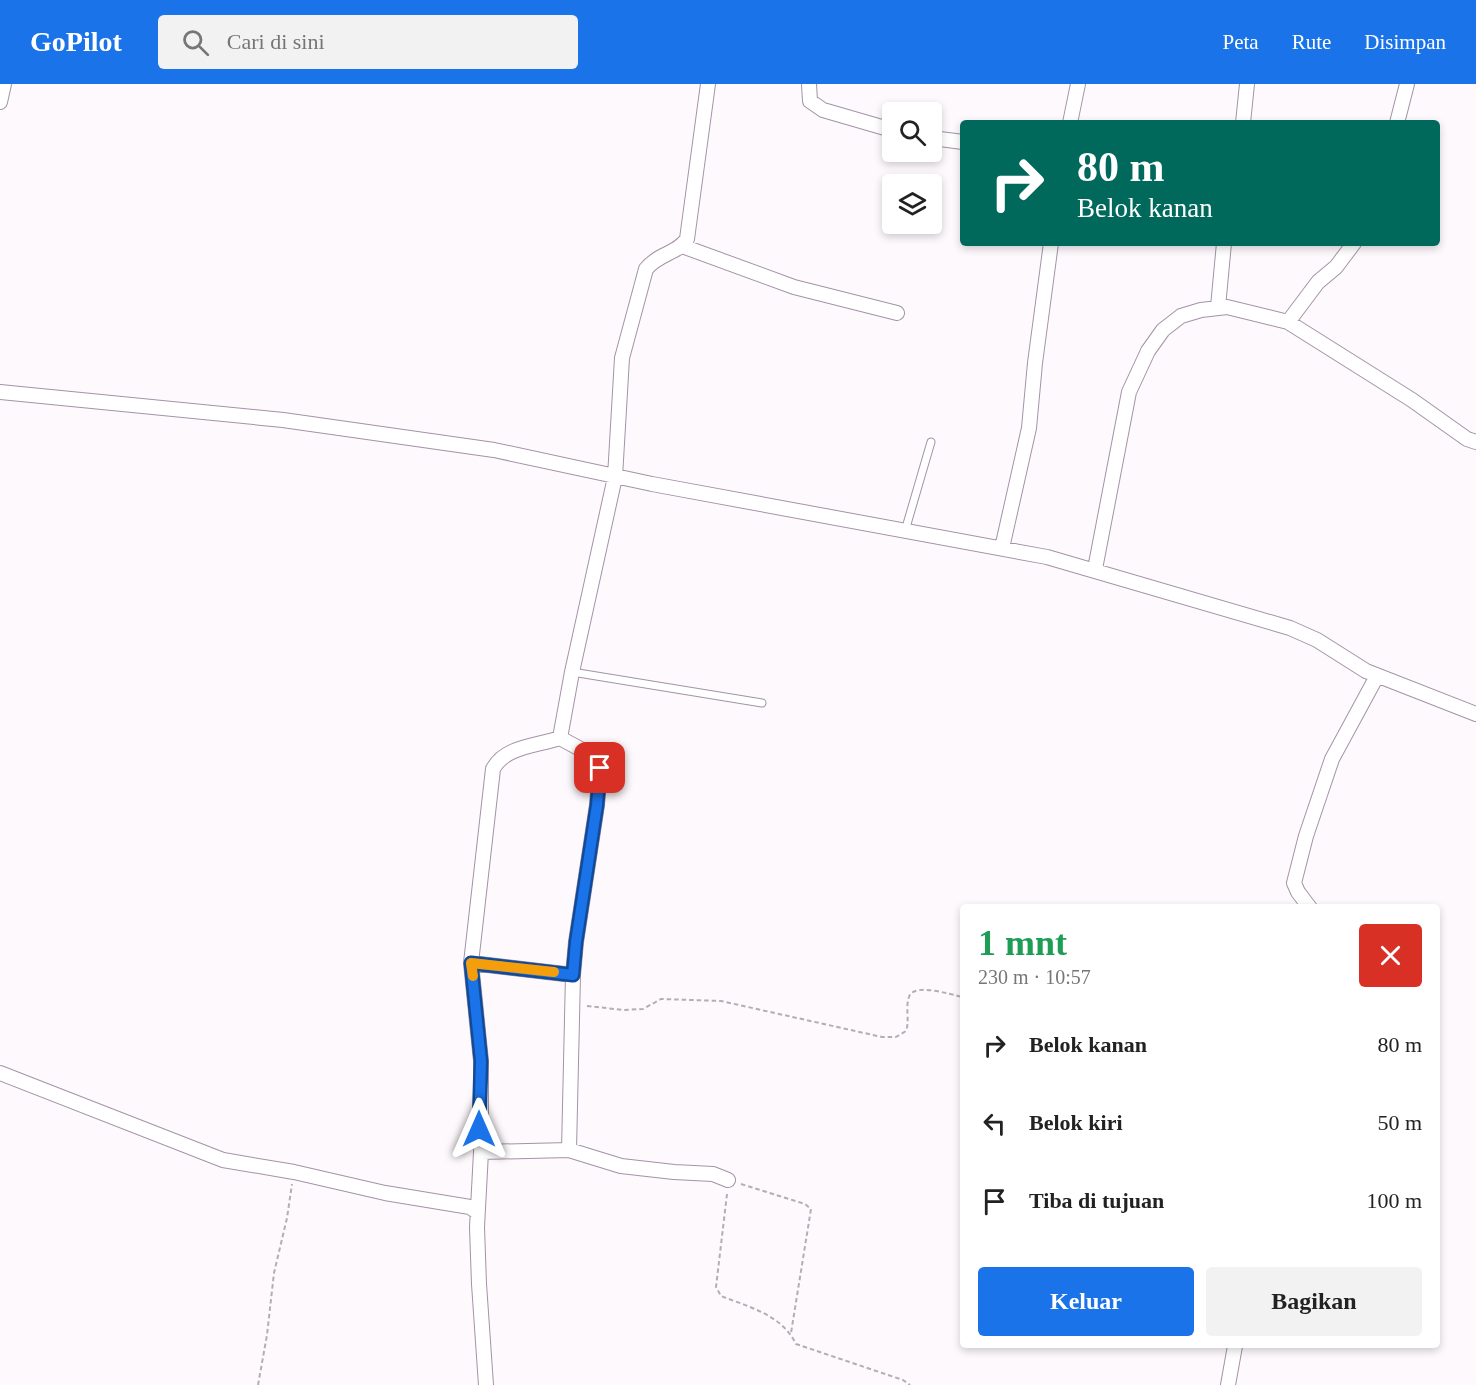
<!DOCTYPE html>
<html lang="id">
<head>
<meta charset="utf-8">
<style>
  :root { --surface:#fff; --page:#f2f2f2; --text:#222; --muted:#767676; --accent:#1a73e8 }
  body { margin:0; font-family:Georgia,serif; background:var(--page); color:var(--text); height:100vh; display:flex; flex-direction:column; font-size:22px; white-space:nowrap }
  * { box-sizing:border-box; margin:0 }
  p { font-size:20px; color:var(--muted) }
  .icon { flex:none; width:33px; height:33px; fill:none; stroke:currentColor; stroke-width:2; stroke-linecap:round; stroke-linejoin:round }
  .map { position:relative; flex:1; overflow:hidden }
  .side { position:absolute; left:960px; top:820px; width:480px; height:444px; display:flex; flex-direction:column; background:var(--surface); border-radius:6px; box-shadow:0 3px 9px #0003 }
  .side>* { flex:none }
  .hud { position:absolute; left:960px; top:36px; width:480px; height:126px; border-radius:6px; box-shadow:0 3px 9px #0003; background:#00695c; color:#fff; overflow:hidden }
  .controls { position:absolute; left:882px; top:18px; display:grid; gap:12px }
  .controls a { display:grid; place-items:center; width:60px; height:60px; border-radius:6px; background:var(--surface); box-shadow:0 3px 9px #0003; font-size:30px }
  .pin { position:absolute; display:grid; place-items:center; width:51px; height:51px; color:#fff; margin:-26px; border-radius:12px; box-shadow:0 3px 9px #0006 }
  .me { position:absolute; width:66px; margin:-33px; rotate:0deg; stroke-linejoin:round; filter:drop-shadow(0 0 4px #0008) }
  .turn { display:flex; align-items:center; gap:21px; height:126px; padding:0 18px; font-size:27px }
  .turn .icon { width:78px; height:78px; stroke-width:2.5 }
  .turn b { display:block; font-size:42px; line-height:51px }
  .round { display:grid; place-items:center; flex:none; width:63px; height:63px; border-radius:6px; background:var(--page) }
  .head { display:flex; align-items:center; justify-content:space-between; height:102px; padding:0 18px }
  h1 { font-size:36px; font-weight:700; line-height:45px; color:#1e9e55 }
  .cta { display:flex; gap:12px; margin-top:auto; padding:12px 18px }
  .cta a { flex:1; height:69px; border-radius:6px; background:var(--accent); color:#fff; font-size:24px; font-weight:700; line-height:69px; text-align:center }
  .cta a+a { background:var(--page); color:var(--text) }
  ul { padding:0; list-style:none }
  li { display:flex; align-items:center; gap:18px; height:78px; padding:0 18px }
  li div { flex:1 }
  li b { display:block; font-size:22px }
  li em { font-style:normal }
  header { display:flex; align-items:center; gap:36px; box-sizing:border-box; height:84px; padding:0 30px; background:var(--accent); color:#fff }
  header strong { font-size:28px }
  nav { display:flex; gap:33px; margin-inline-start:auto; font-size:21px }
  .search { width:420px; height:54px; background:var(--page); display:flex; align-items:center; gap:15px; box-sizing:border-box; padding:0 21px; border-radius:6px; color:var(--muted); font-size:22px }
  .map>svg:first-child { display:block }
</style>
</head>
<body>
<header>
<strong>GoPilot</strong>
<div class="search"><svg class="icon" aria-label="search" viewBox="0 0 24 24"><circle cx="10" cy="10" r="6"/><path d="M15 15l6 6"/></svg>Cari di sini</div>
<nav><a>Peta</a><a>Rute</a><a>Disimpan</a></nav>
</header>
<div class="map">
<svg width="1476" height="1301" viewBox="0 0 1476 1301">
  <rect width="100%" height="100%" fill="#fdf9fd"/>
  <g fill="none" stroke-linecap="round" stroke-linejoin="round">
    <defs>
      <path id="service" d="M905,447L931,358
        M572,588L762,619"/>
      <path id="minor" d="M809,0L810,17L823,26L892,46
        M0,18L4,0
        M1070,39L1078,0
        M1243,39L1247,0
        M1397,39L1407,0
        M932,54L963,58
        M682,162L794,203L897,229
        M1218,223L1224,159
        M1288,238L1318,198L1336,183L1354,159
        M0,308L283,336L494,366L652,400L1047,473L1290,544L1317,556L1366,587L1476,630
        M1002,464L1029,344L1035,279L1051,159
        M1095,485L1129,308L1148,267L1163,246L1181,232L1201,226L1227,223L1288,238L1412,316L1467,355L1476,358
        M560,654L595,673L600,684L597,721L576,858L573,891
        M1310,824L1298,808L1294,799L1306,752L1332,675L1377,592
        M471,879L573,891L569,1066
        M0,989L223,1076L294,1088L385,1109L470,1123L477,1128
        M481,1068L569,1066L621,1082L674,1088L713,1090L728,1096
        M486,1301L479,1200L477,1143L481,1068V977L471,879L493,685C505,662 537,662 560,654L572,588L615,393L622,274L646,185C659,169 677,170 687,155L708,0
        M1228,1301L1235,1262"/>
    </defs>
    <use href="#service" stroke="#a493a6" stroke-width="9"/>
    <use href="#minor" stroke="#a493a6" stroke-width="16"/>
    <path stroke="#b3aeb4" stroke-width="2" stroke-dasharray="4.5 3" stroke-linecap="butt" d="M587,922L624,926L643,925L661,915L721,917L882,953H896L906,947C910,936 905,924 909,913C913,898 952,911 963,913
      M741,1100L805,1120L811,1125L791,1249
      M727,1110L716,1203L721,1212C749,1223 782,1231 796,1260L903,1296L910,1301
      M258,1301L267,1251L274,1189L287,1134L292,1100"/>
    <use href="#service" stroke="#fff" stroke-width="7"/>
    <use href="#minor" stroke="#fff" stroke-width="14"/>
  </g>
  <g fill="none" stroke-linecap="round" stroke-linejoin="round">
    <defs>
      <path id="route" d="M479,1045L481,977L471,879L573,891L576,858L597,721L600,684"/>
    </defs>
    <use href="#route" stroke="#114b97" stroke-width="15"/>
    <use href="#route" stroke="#1a73e8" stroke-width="10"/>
    <path stroke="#f59e0b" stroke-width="10" d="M473,892L471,879L554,888"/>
  </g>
</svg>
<div class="controls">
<a><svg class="icon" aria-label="search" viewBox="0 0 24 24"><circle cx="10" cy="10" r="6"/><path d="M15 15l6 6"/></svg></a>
<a><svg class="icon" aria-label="layers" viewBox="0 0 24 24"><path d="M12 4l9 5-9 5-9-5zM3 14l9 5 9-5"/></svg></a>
</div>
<div class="pin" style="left:600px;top:684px;background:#d93025"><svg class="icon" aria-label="arrive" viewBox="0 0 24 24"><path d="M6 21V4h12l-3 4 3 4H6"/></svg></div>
<svg class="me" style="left:479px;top:1045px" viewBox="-20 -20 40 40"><path d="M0-17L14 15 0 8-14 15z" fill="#1a73e8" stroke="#fff" stroke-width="4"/></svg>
<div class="hud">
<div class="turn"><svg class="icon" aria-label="right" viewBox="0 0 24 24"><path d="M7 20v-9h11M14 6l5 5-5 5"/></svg><div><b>80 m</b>Belok kanan</div></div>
</div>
<section class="side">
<div class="head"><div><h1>1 mnt</h1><p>230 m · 10:57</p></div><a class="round" style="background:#d93025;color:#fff"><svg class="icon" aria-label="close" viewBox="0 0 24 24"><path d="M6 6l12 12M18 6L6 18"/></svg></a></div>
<ul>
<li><svg class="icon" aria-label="right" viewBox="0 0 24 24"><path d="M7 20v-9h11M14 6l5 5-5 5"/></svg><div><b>Belok kanan</b></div><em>80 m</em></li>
<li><svg class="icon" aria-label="left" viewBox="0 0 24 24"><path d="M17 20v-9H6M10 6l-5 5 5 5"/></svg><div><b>Belok kiri</b></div><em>50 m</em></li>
<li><svg class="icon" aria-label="arrive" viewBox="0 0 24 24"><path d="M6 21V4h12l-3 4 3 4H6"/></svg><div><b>Tiba di tujuan</b></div><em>100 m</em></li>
</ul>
<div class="cta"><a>Keluar</a><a>Bagikan</a></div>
</section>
</div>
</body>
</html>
